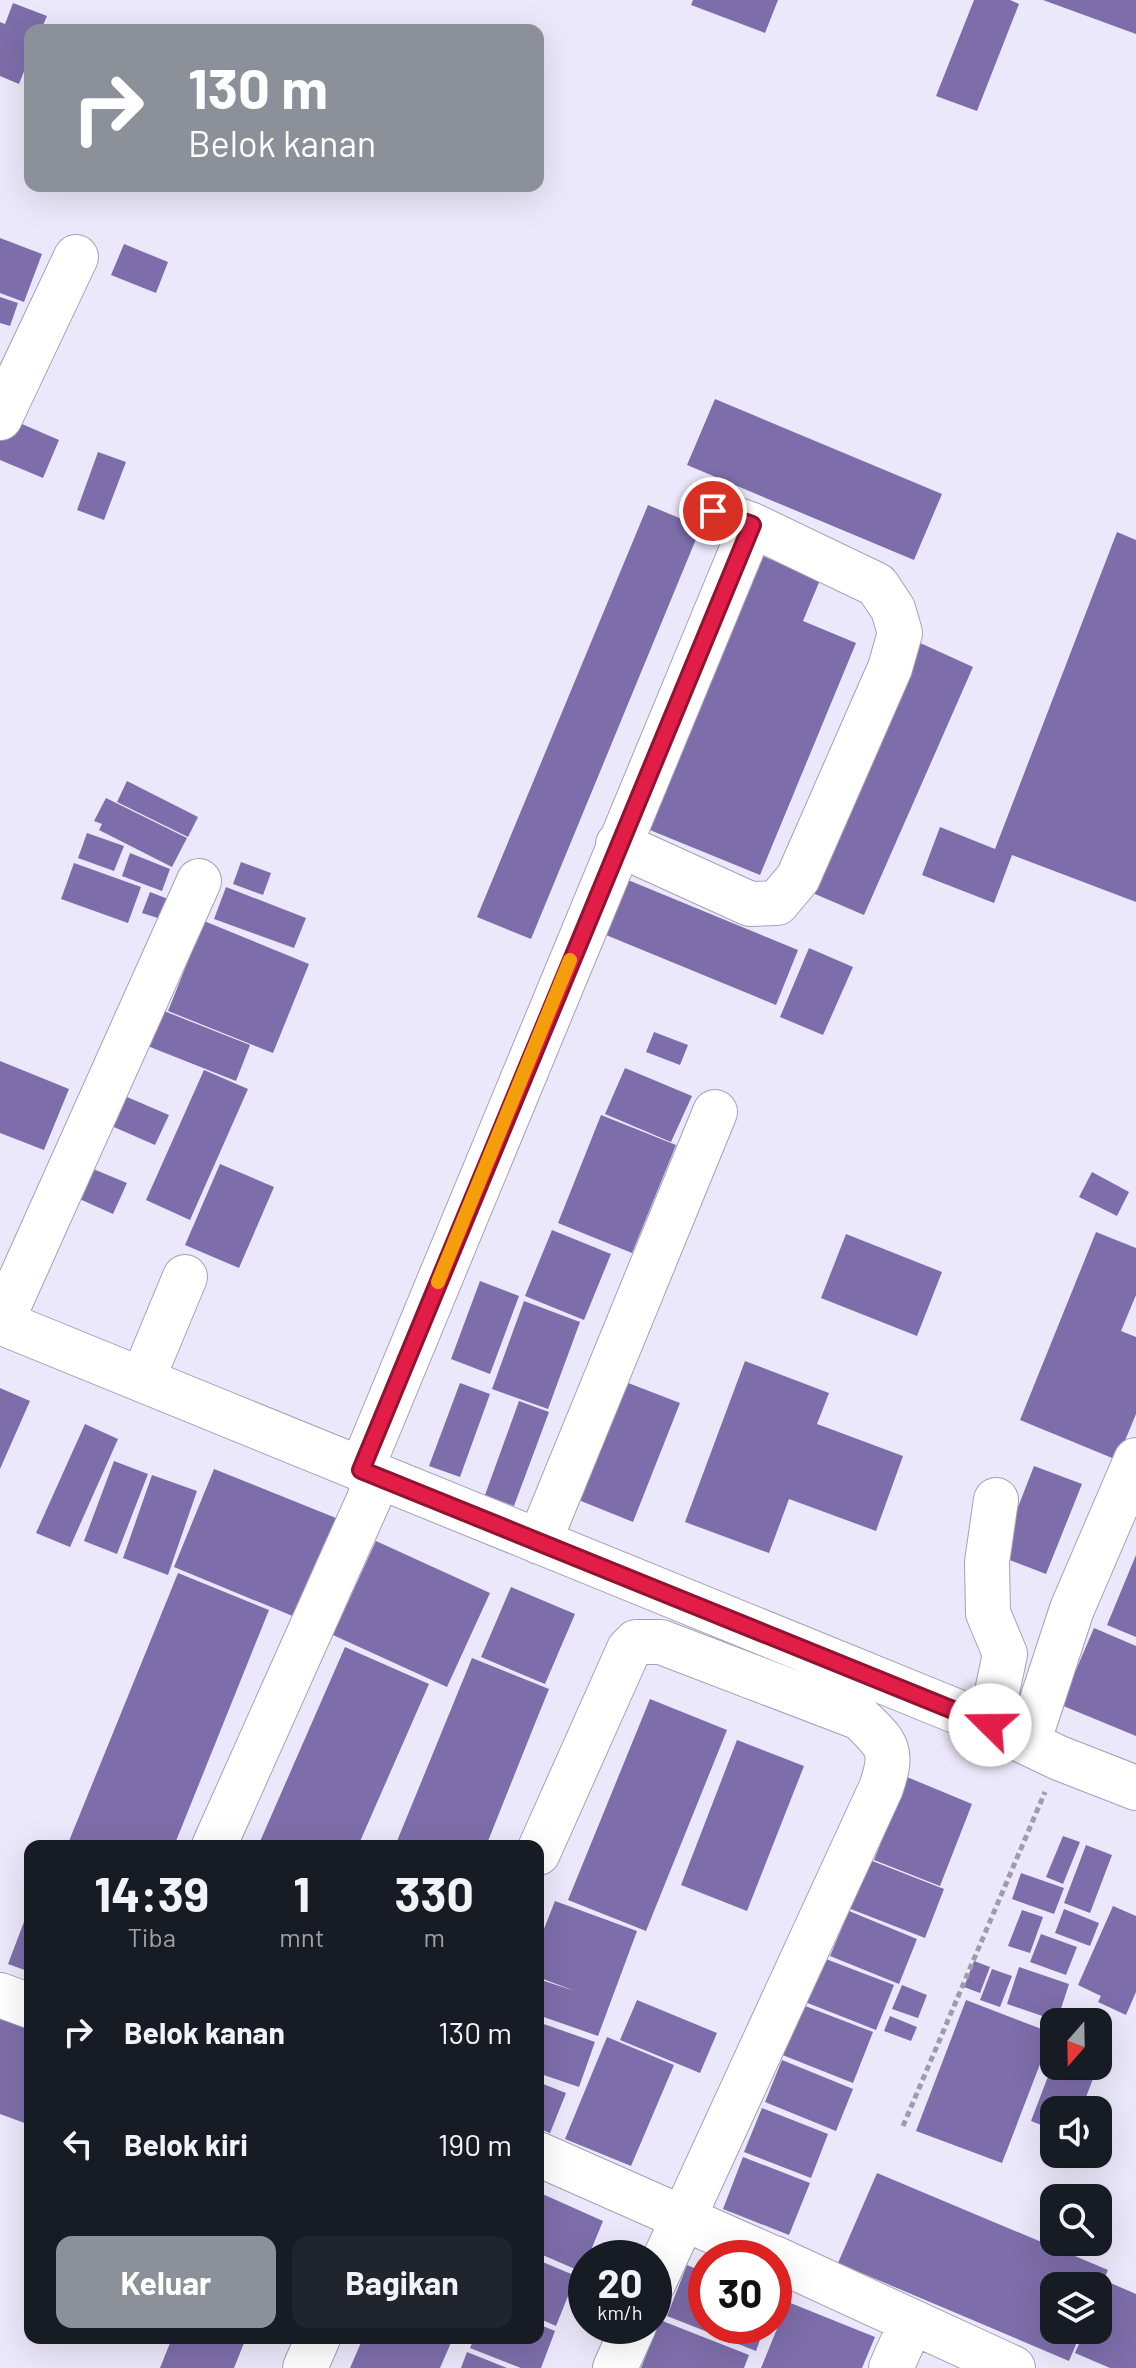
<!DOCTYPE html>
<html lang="id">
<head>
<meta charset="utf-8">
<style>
  :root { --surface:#171b24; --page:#20242c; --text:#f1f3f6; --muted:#9ea1a6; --accent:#8c9099 }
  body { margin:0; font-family:Barlow,sans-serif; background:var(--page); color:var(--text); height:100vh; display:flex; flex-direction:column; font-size:30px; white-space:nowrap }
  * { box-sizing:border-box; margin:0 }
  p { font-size:26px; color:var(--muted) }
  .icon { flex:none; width:44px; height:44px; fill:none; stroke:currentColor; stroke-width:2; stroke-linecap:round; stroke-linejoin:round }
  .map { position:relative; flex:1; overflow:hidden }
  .side { position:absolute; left:24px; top:1840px; width:520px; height:504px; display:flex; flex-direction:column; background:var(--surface); border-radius:16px; box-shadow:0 8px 32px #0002 }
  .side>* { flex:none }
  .top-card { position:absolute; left:24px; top:24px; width:520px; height:168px; border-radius:16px; box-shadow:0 8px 32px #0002; background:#8c9099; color:#fff; overflow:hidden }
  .needle { width:52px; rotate:200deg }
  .controls { position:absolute; left:1040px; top:2008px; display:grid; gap:16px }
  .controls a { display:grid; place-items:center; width:72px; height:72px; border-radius:16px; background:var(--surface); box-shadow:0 8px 32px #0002; font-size:40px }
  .speed { position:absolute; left:568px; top:2240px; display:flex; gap:16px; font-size:40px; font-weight:700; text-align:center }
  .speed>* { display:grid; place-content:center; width:104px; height:104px; border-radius:50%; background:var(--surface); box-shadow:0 8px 32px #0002; line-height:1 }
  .speed small { font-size:20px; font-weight:400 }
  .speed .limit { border:12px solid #d22; background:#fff; color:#111 }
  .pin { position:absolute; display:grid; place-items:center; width:68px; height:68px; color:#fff; margin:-34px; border:4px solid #fff; border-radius:50%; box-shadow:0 2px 8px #0007 }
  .me { position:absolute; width:88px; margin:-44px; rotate:292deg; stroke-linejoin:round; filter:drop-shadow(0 0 6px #0008) }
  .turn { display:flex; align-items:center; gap:28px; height:168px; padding:0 32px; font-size:36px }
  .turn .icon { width:104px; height:104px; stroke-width:2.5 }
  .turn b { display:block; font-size:56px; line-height:68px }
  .eta { display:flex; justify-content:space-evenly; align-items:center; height:136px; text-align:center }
  .eta b { font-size:48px; font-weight:700; line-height:56px }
  .button { display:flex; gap:16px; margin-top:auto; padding:16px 32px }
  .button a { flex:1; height:92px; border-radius:16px; background:var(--accent); color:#fff; font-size:32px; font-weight:700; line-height:92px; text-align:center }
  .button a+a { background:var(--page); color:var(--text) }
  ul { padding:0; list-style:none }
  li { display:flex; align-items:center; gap:24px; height:112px; padding:0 32px }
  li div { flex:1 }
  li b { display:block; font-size:30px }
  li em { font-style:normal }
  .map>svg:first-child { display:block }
</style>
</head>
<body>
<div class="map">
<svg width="1136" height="2368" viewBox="0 0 1136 2368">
  <rect width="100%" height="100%" fill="#ece8fb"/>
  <path fill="#7d6eab" d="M693,0H778L765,33L691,5Z
    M974,0H1010L1019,4L977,111L936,96Z
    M1043,0H1136V34Z
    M13,3L47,16L41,30H30V56L19,84L0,76V22L5,24Z
    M0,238L42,254L24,302L0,293Z
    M124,244L168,262L156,293L111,275Z
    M0,297L18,303L10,326L0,323Z
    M715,399L942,494L914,560L687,465Z
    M8,418L59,440L43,478L0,460V437Z
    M98,452L126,462L104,520L77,510Z
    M648,505L701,527L531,939L477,917Z
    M1117,532L1136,540V902L1012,855L994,903L922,875L940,827L995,849Z
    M758,554L820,580L803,621L856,643L760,875L645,828Z
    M918,642L973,667L864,915L808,891Z
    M127,781L198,817L188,837L117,802Z
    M106,798L187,838L172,867L99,830L102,824L94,821Z
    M87,833L124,846L114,871L78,858Z
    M130,853L170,869L162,891L122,876Z
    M241,862L271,873L263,895L233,884Z
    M74,863L141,887L128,923L61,899Z
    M628,880L798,950L776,1005L606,935Z
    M226,887L306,918L294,948L214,919Z
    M150,892L168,899L161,919L142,913Z
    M204,921L309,964L273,1053L168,1011Z
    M809,948L853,967L823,1035L780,1017Z
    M159,1009L250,1045L236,1081L145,1045Z
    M654,1032L688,1045L680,1065L646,1052Z
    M0,1061L69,1089L44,1150L0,1133Z
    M625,1068L692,1096L671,1142L605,1114Z
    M204,1070L248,1089L190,1220L146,1200Z
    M120,1094L169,1115L155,1145L107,1124Z
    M601,1115L676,1145L632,1253L558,1223Z
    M220,1164L274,1187L239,1268L185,1245Z
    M86,1166L127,1183L113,1214L73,1196Z
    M1092,1172L1129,1192L1117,1216L1079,1197Z
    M552,1230L611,1254L584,1320L525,1296Z
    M1096,1232L1136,1248V1295L1121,1331L1136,1337V1414L1117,1460L1020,1420Z
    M846,1234L942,1272L917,1336L821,1298Z
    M480,1281L519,1296L490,1374L451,1359Z
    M524,1301L580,1322L548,1409L492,1389Z
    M745,1361L829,1393L817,1424L903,1456L876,1531L789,1499L769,1553L685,1522Z
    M623,1381L680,1403L633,1522L576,1499Z
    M460,1383L490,1394L460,1477L429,1466Z
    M0,1388L30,1401L0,1469Z
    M519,1401L549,1412L514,1506L485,1495Z
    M85,1424L118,1439L70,1547L36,1533Z
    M114,1461L148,1474L117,1554L84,1541Z
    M1034,1466L1082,1484L1046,1574L999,1556Z
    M214,1469L336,1518L295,1617L174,1567Z
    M152,1475L197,1491L168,1575L123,1558Z
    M376,1541L490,1593L447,1687L333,1635Z
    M1136,1555V1637L1107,1625Z
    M178,1573L269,1610L174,1846H67Z
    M511,1587L575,1614L545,1684L481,1657Z
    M1094,1628L1136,1646V1736L1061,1705Z
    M345,1647L429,1684L358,1846H258Z
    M472,1658L549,1689L534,1726L486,1846H395Z
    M650,1699L727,1730L646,1931L568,1900Z
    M737,1740L804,1766L747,1911L681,1885Z
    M907,1777L972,1804L940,1886L874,1860Z
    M1063,1836L1080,1842L1063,1884L1046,1877Z
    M1086,1845L1112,1855L1090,1913L1064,1903Z
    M862,1857L944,1889L925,1938L843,1906Z
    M1021,1873L1064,1888L1054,1914L1012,1899Z
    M555,1901L637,1931L598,2036L538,2015V1979L575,1991L538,1977V1944Z
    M30,1906V1972L8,1964Z
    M1113,1906L1136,1916V1992L1126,2015L1098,2002L1101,1996L1078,1985Z
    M1064,1909L1099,1923L1090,1946L1055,1933Z
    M1022,1910L1043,1917L1030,1953L1008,1946Z
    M849,1911L917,1939L899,1984L830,1956Z
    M1041,1934L1077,1947L1066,1975L1030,1962Z
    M818,1956L894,1985L876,2030L800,2000Z
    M974,1961L990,1967L980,1993L964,1987Z
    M1019,1967L1069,1984L1057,2021L1007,2004Z
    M992,1969L1012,1976L1000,2007L980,2000Z
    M902,1985L927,1995L918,2018L892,2009Z
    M637,2000L717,2033L700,2073L620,2040Z
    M966,2000L1052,2033L1002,2163L916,2131Z
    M800,2004L873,2032L853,2083L780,2054Z
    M890,2016L917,2027L911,2041L884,2031Z
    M0,2017L30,2029V2125L0,2114Z
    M538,2022L595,2042L579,2087L538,2073Z
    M607,2037L674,2065L631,2166L565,2139Z
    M782,2060L853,2089L836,2131L765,2102Z
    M1052,2066H1098L1081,2110H1054V2130L1031,2121Z
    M538,2082L566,2093L550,2133L538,2128Z
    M762,2108L828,2134L811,2178L744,2152Z
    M743,2157L810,2183L789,2235L723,2209Z
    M877,2173L1108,2270L1098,2293V2286H1054V2330H1082L1069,2361L838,2263Z
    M538,2192L603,2221L582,2272L538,2253Z
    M538,2260L576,2276L556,2326L538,2318Z
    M687,2265L706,2273V2326H765L756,2351L667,2316Z
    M1106,2281L1136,2294V2368H1110L1075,2353L1085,2330H1098V2301Z
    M788,2302L875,2337L862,2368H761Z
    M660,2320L749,2355L744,2368H641Z
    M538,2324L555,2331L541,2368H521L470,2348L474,2338H538Z
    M172,2338H246L234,2368H160Z
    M363,2338H453L440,2368H350Z
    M467,2352L507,2368H461Z"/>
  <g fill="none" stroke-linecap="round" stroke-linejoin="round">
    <defs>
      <path id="minor" d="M0,418L76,257
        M618,844L750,904L777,903L798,878L890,668L900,633L893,609L877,585L752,525L713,511
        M0,1322L990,1725L1059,1758L1136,1788
        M1,1323L199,881
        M143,1378L185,1277
        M361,1470L752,525
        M539,1542L715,1112
        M990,1725L1005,1654L988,1613L987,1562L996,1500
        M1028,1743L1072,1609L1136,1460
        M214,1846L378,1479
        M538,1853L629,1649L636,1642H661L860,1718C888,1745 894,1750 881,1788L654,2282
        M0,1995L30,2006
        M538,2154L773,2258
        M774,2258L1013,2368
        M305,2368L318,2338
        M615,2368L634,2326
        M891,2368L911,2323"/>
    </defs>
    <use href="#minor" stroke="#a5a0b7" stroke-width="46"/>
    <path stroke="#9e9baa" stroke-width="5" stroke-dasharray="6 4" stroke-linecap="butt" d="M903,2126L1045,1792"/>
    <use href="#minor" stroke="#fff" stroke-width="44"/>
  </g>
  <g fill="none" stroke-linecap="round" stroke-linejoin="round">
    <defs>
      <path id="route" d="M713,511L752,525L361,1470L990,1725"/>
    </defs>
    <use href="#route" stroke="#92132f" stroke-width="20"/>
    <use href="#route" stroke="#e11d48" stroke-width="14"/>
    <path stroke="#f59e0b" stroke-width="14" d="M438,1282L570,960"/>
  </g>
</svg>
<div class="controls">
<a><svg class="needle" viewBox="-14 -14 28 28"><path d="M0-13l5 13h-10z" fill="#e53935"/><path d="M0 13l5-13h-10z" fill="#9ea1a6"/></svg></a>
<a><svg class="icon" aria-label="sound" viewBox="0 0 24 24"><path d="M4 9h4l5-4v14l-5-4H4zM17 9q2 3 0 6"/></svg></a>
<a><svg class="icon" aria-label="search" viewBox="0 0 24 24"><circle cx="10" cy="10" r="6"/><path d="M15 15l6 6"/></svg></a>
<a><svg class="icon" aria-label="layers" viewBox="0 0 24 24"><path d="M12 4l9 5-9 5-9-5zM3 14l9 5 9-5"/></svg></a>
</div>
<div class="speed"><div>20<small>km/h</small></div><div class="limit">30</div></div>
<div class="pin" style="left:713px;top:511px;background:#d93025"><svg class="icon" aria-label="arrive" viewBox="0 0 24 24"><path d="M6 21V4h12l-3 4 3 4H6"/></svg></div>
<svg class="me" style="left:990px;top:1725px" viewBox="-20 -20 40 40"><circle r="19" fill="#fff"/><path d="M0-13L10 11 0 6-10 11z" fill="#e11d48"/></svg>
<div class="top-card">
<div class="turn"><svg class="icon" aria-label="right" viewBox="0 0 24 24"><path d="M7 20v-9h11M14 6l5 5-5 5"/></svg><div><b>130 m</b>Belok kanan</div></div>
</div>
<section class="side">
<div class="eta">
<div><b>14:39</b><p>Tiba</p></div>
<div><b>1</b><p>mnt</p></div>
<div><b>330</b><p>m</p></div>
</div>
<ul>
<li><svg class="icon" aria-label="right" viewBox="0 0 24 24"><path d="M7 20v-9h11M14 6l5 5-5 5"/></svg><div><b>Belok kanan</b></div><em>130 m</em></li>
<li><svg class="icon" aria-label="left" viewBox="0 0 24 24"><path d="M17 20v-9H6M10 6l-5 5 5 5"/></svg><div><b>Belok kiri</b></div><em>190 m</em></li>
</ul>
<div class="button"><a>Keluar</a><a>Bagikan</a></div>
</section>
</div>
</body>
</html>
